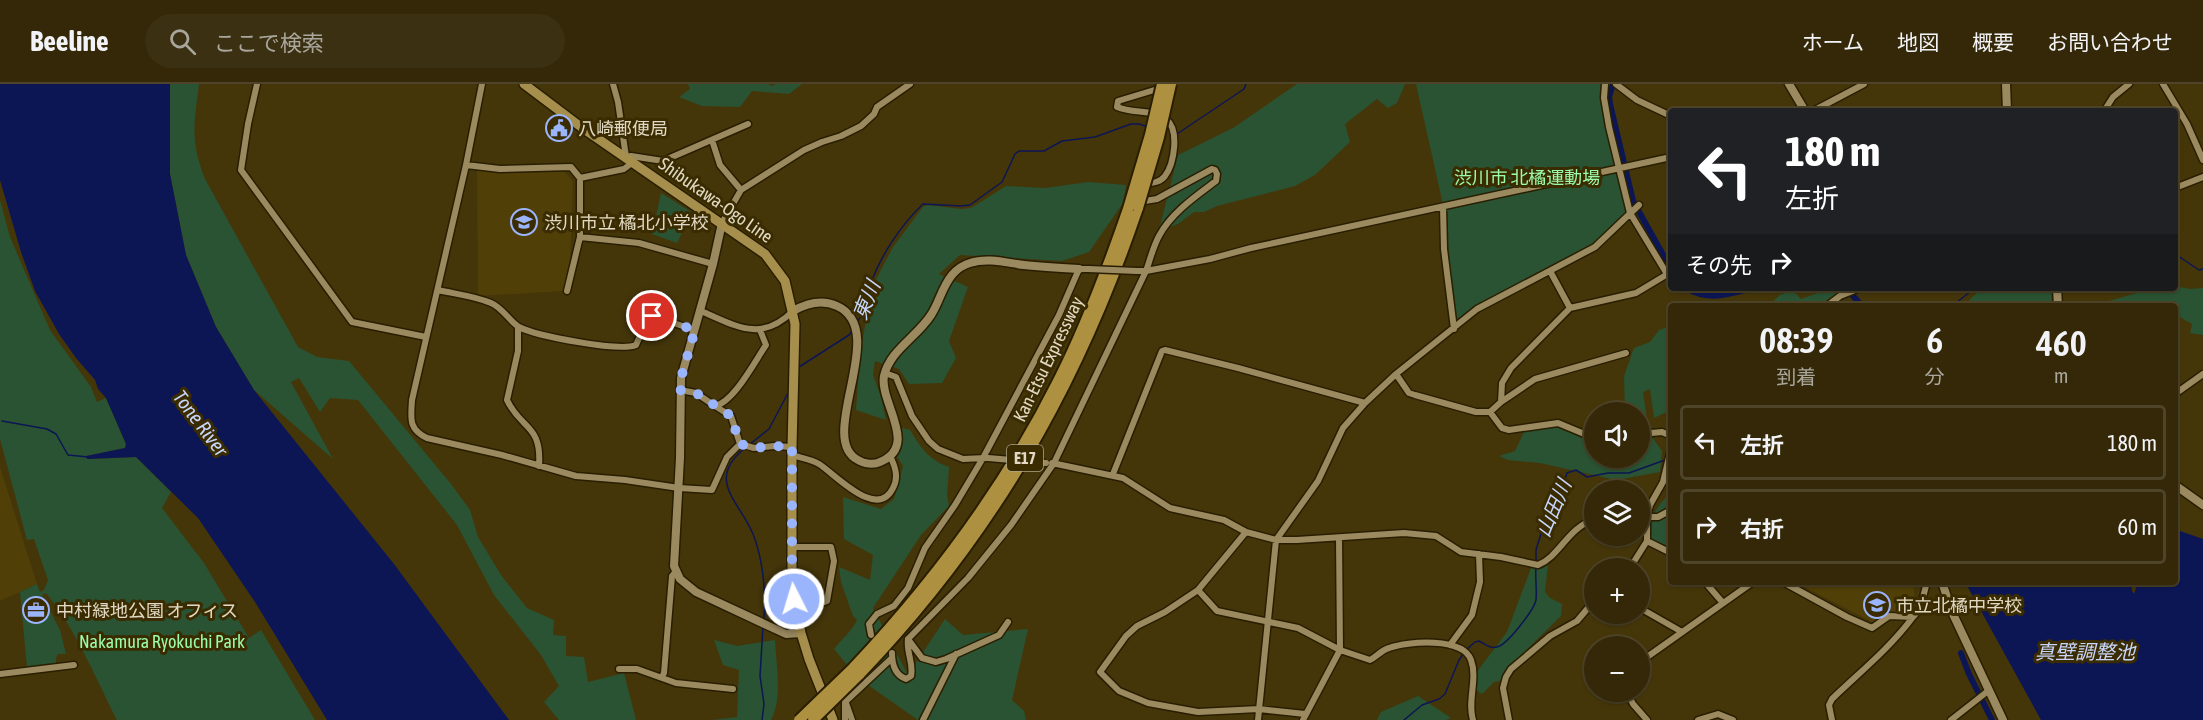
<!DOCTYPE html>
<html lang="ja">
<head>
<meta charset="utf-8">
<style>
  :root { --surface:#342808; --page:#3c3012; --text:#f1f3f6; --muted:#a9a69c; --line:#4e4429 }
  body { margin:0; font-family:"Asap Condensed","Noto Sans JP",sans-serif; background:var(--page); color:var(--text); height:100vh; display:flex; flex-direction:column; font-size:22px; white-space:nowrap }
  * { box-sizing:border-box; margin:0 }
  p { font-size:20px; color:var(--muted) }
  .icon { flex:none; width:33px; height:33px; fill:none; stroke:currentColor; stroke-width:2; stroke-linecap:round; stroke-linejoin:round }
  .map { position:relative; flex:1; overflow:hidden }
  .drawer { position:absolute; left:1668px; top:219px; width:510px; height:282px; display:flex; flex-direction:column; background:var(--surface); border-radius:6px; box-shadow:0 2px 4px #0004,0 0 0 2px var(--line) }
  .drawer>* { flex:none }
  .top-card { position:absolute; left:1668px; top:24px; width:510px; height:183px; border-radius:6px; box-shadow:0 2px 4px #0004,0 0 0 2px var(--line); background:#202124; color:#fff; overflow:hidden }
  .tools { position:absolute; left:1584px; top:318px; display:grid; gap:12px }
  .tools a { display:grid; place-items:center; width:66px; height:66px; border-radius:50%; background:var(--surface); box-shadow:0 2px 4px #0004,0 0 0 2px var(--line); font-size:30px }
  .pin { position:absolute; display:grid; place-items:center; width:51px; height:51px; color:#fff; margin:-26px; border:3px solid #fff; border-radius:50%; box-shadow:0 2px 6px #0007 }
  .me { position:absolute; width:66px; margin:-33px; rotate:355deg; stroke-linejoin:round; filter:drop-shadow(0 0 4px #0008) }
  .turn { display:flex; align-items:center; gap:21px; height:126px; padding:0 18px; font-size:27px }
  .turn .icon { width:78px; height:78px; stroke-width:2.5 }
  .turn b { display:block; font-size:42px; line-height:51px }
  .then { display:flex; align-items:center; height:57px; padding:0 18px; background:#0003; gap:12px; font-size:22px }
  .eta { display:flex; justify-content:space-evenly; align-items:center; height:102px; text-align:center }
  .eta b { font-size:36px; font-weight:600; line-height:42px }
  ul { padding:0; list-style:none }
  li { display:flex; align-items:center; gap:18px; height:75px; margin:0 12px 9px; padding:0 6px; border:3px solid var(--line); border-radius:6px }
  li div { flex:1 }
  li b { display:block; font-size:22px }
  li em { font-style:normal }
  header { display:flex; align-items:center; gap:36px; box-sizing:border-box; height:84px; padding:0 30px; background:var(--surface); border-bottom:2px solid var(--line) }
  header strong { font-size:28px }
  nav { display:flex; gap:33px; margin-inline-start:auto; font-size:21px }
  .search { width:420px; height:54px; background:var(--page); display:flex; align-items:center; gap:15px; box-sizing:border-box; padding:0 21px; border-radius:33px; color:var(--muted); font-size:22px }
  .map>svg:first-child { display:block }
</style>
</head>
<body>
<header>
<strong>Beeline</strong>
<div class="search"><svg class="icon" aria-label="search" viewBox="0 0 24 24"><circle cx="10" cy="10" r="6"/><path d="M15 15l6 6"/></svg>ここで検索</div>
<nav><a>ホーム</a><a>地図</a><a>概要</a><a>お問い合わせ</a></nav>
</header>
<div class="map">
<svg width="2203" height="636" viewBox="0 0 2203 636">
  <rect width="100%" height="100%" fill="#45360a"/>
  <path fill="#513f08" d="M477,81L562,85L573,97L570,178L563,207L478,212Z
    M0,383L37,500L0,517Z
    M1795,498H1913L1915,516L1913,526L1904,529L1888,528L1872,538Z"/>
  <path fill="#295332" d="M170,0H199C194,41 190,56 205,95L298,263L317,273L349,277L451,400L470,426L478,453L501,491L527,524L554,536L553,551L566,552V572L584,573L588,598L624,589L636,636H559L544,618L559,602L541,571L494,511L457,441L358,316L330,314L320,328L299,294L291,298L333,375L254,306L216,243L186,171L170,90Z
    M688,0H769L771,2L776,0H802L789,10L752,7L740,23L702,22L679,13L690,5Z
    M1297,0H1405L1397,19L1388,24L1377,15L1345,40L1350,58L1315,91L1295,102L1217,122L1204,128H1194L1178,140L1159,146L1178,71L1233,44Z
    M1416,0H1604L1627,129L1597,158L1484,220L1455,241L1445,165L1444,125Z
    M1088,98L1126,101L1123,119L1089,168L1062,177L960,171L939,190L968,203L949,257L956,274L942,299L909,300L899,285L875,277L873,291L881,313L886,336L856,326L860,270L872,203L893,163L923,123L928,121L961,125L971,124L1006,102L1045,104Z
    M661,109L707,138L708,149L688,136L677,159L652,150Z
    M0,116L10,153L50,246L91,303L97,318L106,314L126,360L125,364L87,372V375L136,373L171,408L162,424L204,479L249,554L261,546L315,636H117C95,593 77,547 46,509L42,511L60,546L66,570H58L56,574V580L27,584L20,508L37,500L40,508L44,506L48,496L34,455L27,456L0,355Z
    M2175,202L2190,205L2203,204V251L2190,249L2192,240L2175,230V222H2092L2154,204H2175Z
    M1832,204H1840L1842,206L1818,222H1768L1780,211L1792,206L1801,215Z
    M1990,204H2051L2052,222H1965C1974,211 1976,208 1990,204Z
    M1671,242V326L1654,334L1650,305L1643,308L1649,349L1662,367L1660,388L1616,396L1540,379L1508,376L1499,372L1515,367L1524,348L1555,341L1594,356V374H1640V328H1625L1624,292L1634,264L1650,258L1659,246Z
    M902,344L910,346C920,363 930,377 949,383L947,411L949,422L921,451L873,524L908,591L945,535L963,551L1028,545L1012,616L1024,627L1026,636H918L858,594L834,565C842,555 852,547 857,536L853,532L841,498L839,483L870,496L873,471L844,455L843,413L881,425L894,415L903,382L896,371L901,359Z
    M1671,409V463L1651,456C1650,435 1655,422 1671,409Z
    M1548,480L1545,508L1550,514L1562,520L1561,532L1507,585L1500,597L1494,598L1482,610L1476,606V589L1507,548L1531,484Z
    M714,556L737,562L775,556C776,581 783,613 771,636H712L737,633L739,586L723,581Z
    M1418,612L1451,634L1446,636H1377L1381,628Z"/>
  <path fill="#0c1654" d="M0,0H170V90L186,171L216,243L254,306L394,480L509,636H327L255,518L198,434L136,373L87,375L86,372L125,364L126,360L106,314L98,305L95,296L76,274L59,250L35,207L21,168L0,96Z
    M2180,447L2203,455V636H2041L1965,498H2131L2132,507L2134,510L2138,498H2175V450Z"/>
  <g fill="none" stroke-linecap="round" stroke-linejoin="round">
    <path stroke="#0c1654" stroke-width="1.5" d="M1177,50L1244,5L1246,0
      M2175,170L2199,186L2203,185
      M1952,222L1975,204
      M856,241C864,228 865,216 870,202C880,172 901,141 923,120L961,122L970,121L1002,98L1015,70L1019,67H1044L1062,57L1095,53L1131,40H1139L1148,43
      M798,286L799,283L849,251L852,247
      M2,337L47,345L56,350L68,371L88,373
      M750,360L769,345L789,307
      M744,365C706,396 739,417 753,450C763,475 766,508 764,534
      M1536,477V466L1548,426L1560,411L1567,389L1576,386L1587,393L1608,389H1629L1665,376
      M1466,566L1475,558L1479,557C1485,560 1490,565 1497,563C1507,561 1534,526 1536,516C1537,505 1535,493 1536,482
      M762,636L764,620L760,592L763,542
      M1404,636L1422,621L1439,615L1445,610L1459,576L1463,570"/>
    <path stroke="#0c1654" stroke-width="6" d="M1613,0L1609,13L1610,20L1633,117L1671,185
      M1686,204C1709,218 1729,210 1753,204
      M1846,204L1862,222
      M1961,569L1969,590L1992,636"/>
    <defs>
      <path id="street" d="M257,0L248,40L241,86L352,238L426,253
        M482,0L466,81L412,316C411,334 408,345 427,354L502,371L576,392L625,396L679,404L712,406L727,373L740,360L754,364L774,362L792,363
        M613,0L618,18L626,73L631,72L663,77L748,40
        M1605,0L1604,14L1609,43L1630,129L1667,190
        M1616,0L1637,16L1671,32
        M2163,0L2187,40L2203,76
        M1813,27L1864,0
        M2104,27L2113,13L2129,0
        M712,56L720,81L741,106
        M466,81L500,85L571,83L580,94L624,85L633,78
        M1144,100C1151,99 1160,99 1165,92C1174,80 1180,46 1166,35C1152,25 1133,30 1117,23L1118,17L1161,4
        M2175,104L2203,93
        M1443,123L1444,165L1454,245
        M722,139L741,106L804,66L822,58L841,52L861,42L874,30L877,23L910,0
        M580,153L639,159L713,180
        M1137,187H1146L1210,175L1251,164L1671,73
        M438,206C455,210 475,212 491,219C503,224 509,237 519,243C536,252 620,268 636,261L648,234L652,232L695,246
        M567,207L580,153V94
        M1827,222L1840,212L1860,204
        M1570,224L1636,209L1671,188
        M701,227C736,242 761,259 793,227
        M518,243V267L507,316C521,346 542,340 539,382
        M885,289L896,293L912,332L929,357L938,365L963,375L986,374
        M1396,290L1409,309L1415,311L1476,328H1490L1502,344L1509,346L1558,339L1594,354
        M680,306L696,309L715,322C734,318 755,277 766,261L760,246
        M2175,310L2203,290
        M1501,318L1535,295L1626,269
        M715,322L731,332L740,360
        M1490,328L1501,318L1502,299L1511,284L1570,224L1550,187
        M1640,350L1662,348L1671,352
        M792,371C801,374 811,375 819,380C835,390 877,437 893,404C899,393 895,382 890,372
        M1052,379L1123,394L1170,424L1224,436L1246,448L1276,456H1297L1404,449L1436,452L1461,468L1501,473L1538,481C1559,473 1567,445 1594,435
        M1113,390L1162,267L1165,266L1238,284L1365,319
        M1640,433H1658L1671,426
        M1246,448L1198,506L1165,528L1137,542L1126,552L1100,588L1119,607L1148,619L1198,628L1259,625L1305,630
        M1647,457L1671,469
        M792,463H831L834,477L827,517L814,522L802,501H793
        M1630,484L1647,457V434L1650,421L1663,398L1671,365
        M1705,498L1723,519
        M1783,498L1847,533L1872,544L1889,532L1913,533L1920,525L1927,498
        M1198,506L1217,527L1298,544L1340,566L1370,576C1377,572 1382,566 1389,564C1408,557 1463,553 1471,576C1478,595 1467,617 1473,636
        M1640,524L1682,548
        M871,551L869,540L877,530L894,522L908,504L925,464L955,421L983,374L1059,231L1079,185H1088
        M908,555L922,574L936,578L946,575L999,551L1008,538
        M1450,561L1472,531L1480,498L1479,470
        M892,569C892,581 895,591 906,595L911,592C914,580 906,568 908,555L968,494L1011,441L1054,379L1146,187C1150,176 1153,163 1159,152C1171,129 1196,112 1216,97L1217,90L1215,86L1212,85L1157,115L1145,117L1140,114
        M1640,578L1753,498
        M619,585H637L676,599L733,605
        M0,590L74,581
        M662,593L664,589L672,492L676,487
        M1632,608L1630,614L1633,620L1647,636
        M846,619L852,636
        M845,636V618L892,574
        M923,636L956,570
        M1258,636L1276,456L1318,397L1343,344L1365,319L1396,290L1477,225L1595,163L1639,121
        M1303,636L1340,566L1339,454
        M1509,636L1503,604L1506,593L1511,585L1550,552L1577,537L1594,517
        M1698,636L1718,630L1733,636
        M1832,636L1829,621L1832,615C1860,588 1889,565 1913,533
        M1951,636L1988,607"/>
      <path id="secondary" d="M1789,0L1805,27
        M2006,0L2007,27
        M722,139L713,180L681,294L680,374L674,482L680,495L696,508L786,550L801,549
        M2057,204L2058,222
        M793,227C807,219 822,215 837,222C891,246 815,354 858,376C864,380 874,381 880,378C920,362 879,318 884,292C890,266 917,253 931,231C939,219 942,203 952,191C957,185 963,181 970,179C988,173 1007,179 1024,181C1043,183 1061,184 1079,185
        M2175,401L2203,421
        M1942,498L1952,528L2003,636"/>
      <path id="primary" d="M524,0L581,43L765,170L785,197L795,240L792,363V488L794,515L801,549L809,575L833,636"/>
      <path id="highway" d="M853,584C934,498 1005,403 1058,297C1086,242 1108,183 1128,125
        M859,591C991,453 1077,304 1138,124"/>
    </defs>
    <use href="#street" stroke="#291e00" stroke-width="9"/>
    <use href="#secondary" stroke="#291e00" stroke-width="11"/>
    <use href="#primary" stroke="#291e00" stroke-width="12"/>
    <use href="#highway" stroke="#291e00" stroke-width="14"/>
    <use href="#street" stroke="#9b8a60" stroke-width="6"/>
    <use href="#secondary" stroke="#9b8a60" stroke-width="8"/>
    <use href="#primary" stroke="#a68e4d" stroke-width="9"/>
    <use href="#highway" stroke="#ae9041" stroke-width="10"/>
    <defs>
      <path id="street-bridge" d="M1088,185L1137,187
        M988,374L1046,379"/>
      <path id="highway-bridge" d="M1138,124L1159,53L1171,0
        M1128,125L1150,51L1162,0
        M799,636L853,584
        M813,636L859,591"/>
    </defs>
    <use href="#street-bridge" stroke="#291e00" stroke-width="9" stroke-linecap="butt"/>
    <use href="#highway-bridge" stroke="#291e00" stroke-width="14" stroke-linecap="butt"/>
    <use href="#street-bridge" stroke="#9b8a60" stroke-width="6"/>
    <use href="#highway-bridge" stroke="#ae9041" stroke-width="10"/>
  </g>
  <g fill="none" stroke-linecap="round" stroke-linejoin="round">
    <path stroke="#9bb5fd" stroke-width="10" stroke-dasharray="0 18" d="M652,232L695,246L681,294L680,306L696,309L731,332L740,360L754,364L774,362L792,363V488L794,515"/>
  </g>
  <defs>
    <symbol id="civic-ring" viewBox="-11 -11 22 22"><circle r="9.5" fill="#3a2c00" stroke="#9bb5fd" stroke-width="1.5"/><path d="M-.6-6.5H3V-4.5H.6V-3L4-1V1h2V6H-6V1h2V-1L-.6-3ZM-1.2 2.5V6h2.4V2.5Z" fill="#9bb5fd"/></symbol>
    <symbol id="school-ring" viewBox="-11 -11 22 22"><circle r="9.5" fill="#3a2c00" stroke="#9bb5fd" stroke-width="1.5"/><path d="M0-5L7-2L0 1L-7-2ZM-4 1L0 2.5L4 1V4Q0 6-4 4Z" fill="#9bb5fd"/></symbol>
    <symbol id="office-ring" viewBox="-11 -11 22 22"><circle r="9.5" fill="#3a2c00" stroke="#9bb5fd" stroke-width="1.5"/><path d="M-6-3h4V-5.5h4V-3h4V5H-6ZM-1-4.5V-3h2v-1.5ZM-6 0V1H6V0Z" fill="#9bb5fd"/></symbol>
  </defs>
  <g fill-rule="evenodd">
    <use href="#civic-ring" x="544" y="29" width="30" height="30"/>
    <use href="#school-ring" x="509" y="123" width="30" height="30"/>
    <use href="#school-ring" x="1862" y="506" width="30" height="30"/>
    <use href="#office-ring" x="21" y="511" width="30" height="30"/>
  </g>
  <g text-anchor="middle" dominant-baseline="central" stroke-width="6" stroke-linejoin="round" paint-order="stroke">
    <rect fill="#3a2c00" stroke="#afa588" stroke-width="1.5" x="1007" y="361" width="36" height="26" rx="4.5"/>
    <g font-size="16" font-weight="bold" fill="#e1d9c3">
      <text x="1025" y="374">E17</text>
    </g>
    <g font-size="18" fill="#e1d9c3" stroke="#3a2c00" text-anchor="start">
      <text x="578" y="44">八崎郵便局</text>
      <text x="544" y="138">渋川市立 橘北小学校</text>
      <text x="1896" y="521">市立北橘中学校</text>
      <text x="56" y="526">中村緑地公園 オフィス</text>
    </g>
    <g font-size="18" fill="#9afbab" stroke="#3a2c00">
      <text x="1527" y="93">渋川市 北橘運動場</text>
      <text x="162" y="557">Nakamura Ryokuchi Park</text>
    </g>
    <g font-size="18" fill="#e1d9c3" stroke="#3a2c00">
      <text transform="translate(716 116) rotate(35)">Shibukawa-Ogo Line</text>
      <text transform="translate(1048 275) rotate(-64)">Kan-Etsu Expressway</text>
    </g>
    <g font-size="20" font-style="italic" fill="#c7d6fd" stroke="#3a2c00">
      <text transform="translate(866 216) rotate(-68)">東川</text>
      <text transform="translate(201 339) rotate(53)">Tone River</text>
      <text transform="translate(1553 424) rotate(-67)">山田川</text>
      <text x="2085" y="567">真壁調整池</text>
    </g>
  </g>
</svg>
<div class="tools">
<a><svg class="icon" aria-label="sound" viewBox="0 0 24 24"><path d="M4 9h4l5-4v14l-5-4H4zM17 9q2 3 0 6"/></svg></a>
<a><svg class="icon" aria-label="layers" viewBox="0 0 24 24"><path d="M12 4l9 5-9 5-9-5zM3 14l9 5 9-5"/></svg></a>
<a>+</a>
<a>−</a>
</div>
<div class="pin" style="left:652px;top:232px;background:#d93025"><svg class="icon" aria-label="arrive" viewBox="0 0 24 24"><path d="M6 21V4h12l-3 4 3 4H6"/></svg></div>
<svg class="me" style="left:794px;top:515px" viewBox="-20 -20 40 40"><circle r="17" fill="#9bb5fd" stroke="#fff" stroke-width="3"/><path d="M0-11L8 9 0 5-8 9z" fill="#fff"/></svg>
<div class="top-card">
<div class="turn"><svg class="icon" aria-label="left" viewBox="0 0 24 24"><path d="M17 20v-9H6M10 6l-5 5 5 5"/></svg><div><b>180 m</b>左折</div></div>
<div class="then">その先<svg class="icon" aria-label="right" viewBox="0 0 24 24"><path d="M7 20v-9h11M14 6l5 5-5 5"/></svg></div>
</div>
<section class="drawer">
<div class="eta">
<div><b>08:39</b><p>到着</p></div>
<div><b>6</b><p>分</p></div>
<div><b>460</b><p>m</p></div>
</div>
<ul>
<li><svg class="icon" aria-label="left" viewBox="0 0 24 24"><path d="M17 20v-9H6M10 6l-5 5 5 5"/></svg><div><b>左折</b></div><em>180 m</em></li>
<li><svg class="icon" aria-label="right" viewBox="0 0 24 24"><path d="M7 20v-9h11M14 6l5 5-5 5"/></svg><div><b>右折</b></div><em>60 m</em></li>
</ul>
</section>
</div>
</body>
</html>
